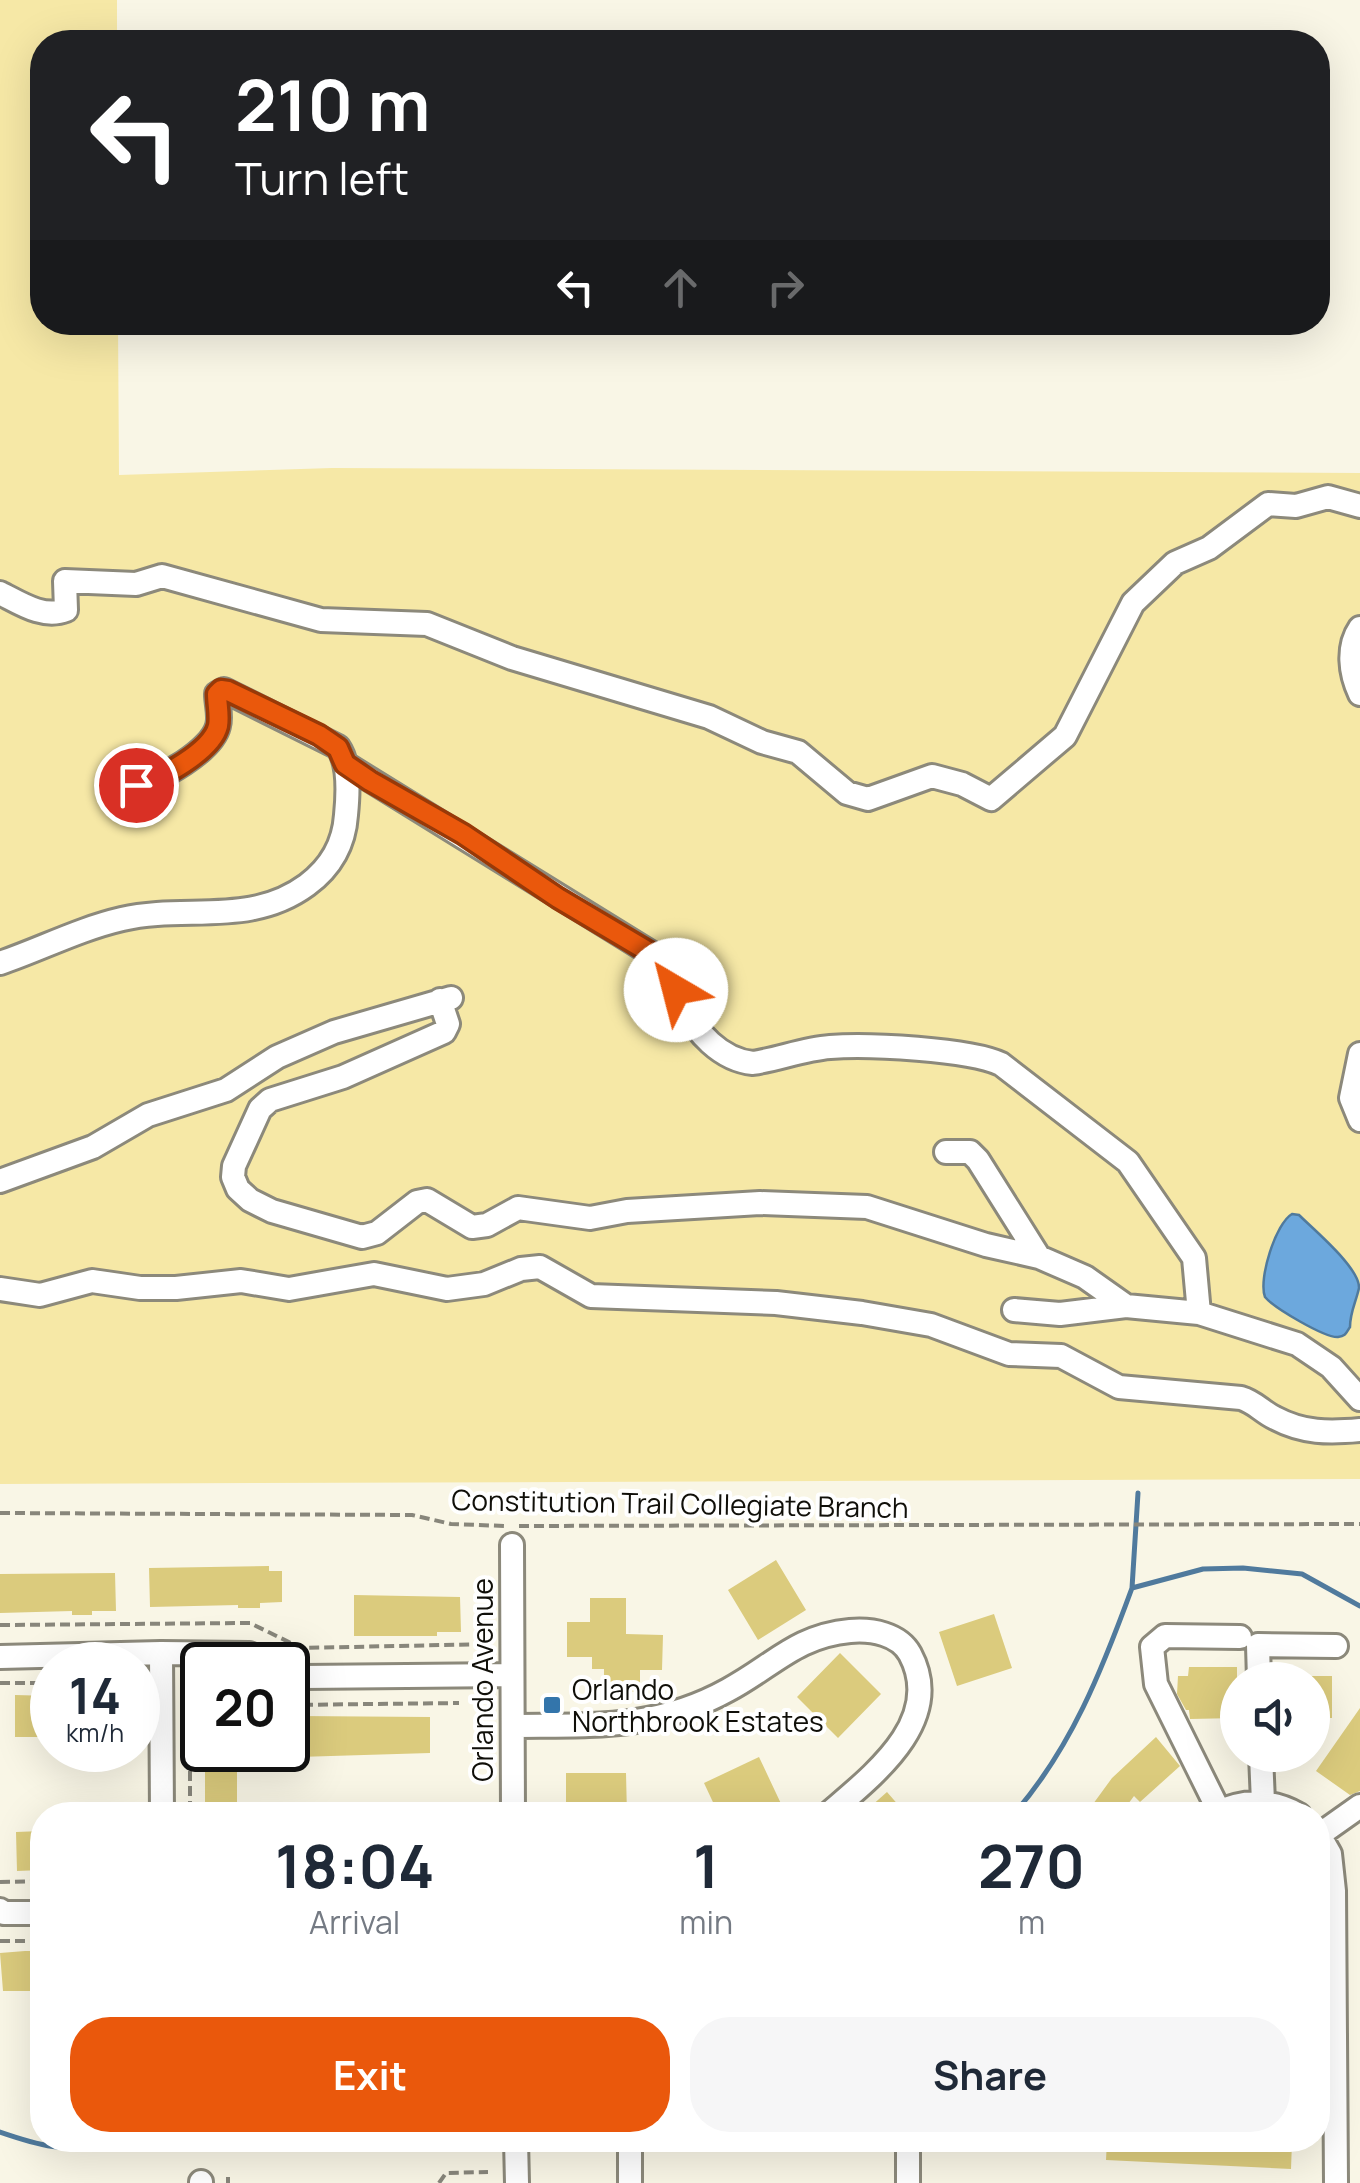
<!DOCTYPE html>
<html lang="en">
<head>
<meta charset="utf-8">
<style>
  :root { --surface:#fff; --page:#f6f6f7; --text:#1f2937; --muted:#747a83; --accent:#ea580c }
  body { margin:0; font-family:Manrope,sans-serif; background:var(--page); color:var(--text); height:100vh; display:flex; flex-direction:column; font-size:38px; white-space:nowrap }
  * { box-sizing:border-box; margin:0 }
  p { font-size:32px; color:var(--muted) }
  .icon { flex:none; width:55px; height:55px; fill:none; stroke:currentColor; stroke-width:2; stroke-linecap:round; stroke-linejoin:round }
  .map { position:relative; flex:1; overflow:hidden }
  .sheet { position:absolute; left:30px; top:1802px; width:1300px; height:350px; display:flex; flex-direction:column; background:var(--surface); border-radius:40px; box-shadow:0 10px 40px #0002 }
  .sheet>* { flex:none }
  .guide { position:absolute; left:30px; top:30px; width:1300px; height:305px; border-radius:40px; box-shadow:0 10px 40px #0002; background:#202124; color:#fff; overflow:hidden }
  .buttons { position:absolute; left:1220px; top:1662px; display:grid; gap:20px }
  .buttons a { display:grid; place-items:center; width:110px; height:110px; border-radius:50%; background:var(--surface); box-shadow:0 10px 40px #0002; font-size:50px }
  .speed { position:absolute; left:30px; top:1642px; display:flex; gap:20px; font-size:50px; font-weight:700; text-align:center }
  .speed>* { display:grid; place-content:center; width:130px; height:130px; border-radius:50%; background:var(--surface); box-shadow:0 10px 40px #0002; line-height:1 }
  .speed small { font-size:25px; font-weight:400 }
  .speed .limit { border:5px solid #111; border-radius:15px; background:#fff; color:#111 }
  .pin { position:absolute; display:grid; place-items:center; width:85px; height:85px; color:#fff; margin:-42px; border:5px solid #fff; border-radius:50%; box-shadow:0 2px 10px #0007 }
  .me { position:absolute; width:110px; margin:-55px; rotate:323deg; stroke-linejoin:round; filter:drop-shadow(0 0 8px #0008) }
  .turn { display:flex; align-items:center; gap:35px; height:210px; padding:0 40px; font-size:45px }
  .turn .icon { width:130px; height:130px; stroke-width:2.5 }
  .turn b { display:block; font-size:70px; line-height:85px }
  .lanes { display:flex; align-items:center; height:95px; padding:0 40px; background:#0003; justify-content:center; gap:50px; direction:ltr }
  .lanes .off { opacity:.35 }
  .eta { display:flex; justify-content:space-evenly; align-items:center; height:170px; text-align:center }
  .eta b { font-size:60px; font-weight:700; line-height:70px }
  .action { display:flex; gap:20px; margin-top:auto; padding:20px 40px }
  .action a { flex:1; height:115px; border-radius:40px; background:var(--accent); color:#fff; font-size:40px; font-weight:700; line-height:115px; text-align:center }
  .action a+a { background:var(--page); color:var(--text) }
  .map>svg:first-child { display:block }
</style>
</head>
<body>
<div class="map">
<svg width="1360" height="2183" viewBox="0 0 1360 2183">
  <rect width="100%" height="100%" fill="#f9f6e6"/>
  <path fill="#f6e8a6" d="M0,0H117V42H42V322L118,323L119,475L332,468L1360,473V1479L0,1484Z"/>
  <path fill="#6ca8dd" stroke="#507a9d" stroke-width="2.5" d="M1292,1214L1299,1215C1313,1229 1360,1268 1359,1288C1356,1302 1350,1312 1350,1327C1346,1333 1346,1336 1338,1337C1325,1338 1274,1308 1265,1297C1258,1279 1276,1223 1292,1214Z"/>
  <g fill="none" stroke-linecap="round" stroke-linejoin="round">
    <path stroke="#507a9d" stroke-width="5" d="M1132,1588L1138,1493
      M1013,1815C1071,1749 1102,1670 1132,1588L1203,1569L1243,1568L1302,1574L1360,1606
      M0,2132C29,2142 77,2158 105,2140"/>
  </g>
  <path fill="#dbcb7d" d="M776,1560L806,1610L758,1640L728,1590Z
    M269,1566V1571H282V1602L260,1603V1608H238V1605L150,1607L149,1568Z
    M115,1573L116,1611H92V1615H72V1611L0,1613V1574Z
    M354,1595L460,1597L461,1632H437V1636H354Z
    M590,1598H626V1634L663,1635L662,1670H640V1692H604V1669H592V1657H567V1622H590Z
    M994,1614L1012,1668L957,1686L939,1632Z
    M840,1653L881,1694L838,1738L797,1697Z
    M1189,1667H1237V1718L1190,1719L1189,1710H1186L1177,1694L1178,1676H1188Z
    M1312,1676H1332V1718H1312Z
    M15,1695L52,1696V1733H44L43,1737H15Z
    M1360,1708V1791L1350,1795L1316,1771Z
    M297,1716L430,1717V1753L298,1757Z
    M1156,1737L1180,1766L1140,1802L1134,1796L1120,1815H1085L1112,1778Z
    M205,1750H237V1806H205Z
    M759,1757L784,1810L773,1815H719L704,1783Z
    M566,1773H626L627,1815H566Z
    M887,1792L907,1815H861Z
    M42,1831V1870L17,1871L16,1832Z
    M25,1951H42V1991H3L0,1953Z
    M1107,2140L1292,2142L1291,2169L1106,2160Z"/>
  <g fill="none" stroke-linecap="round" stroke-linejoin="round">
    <defs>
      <path id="minor" d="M0,593C20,603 43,619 66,610L65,581L136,584L162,576L321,620L427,624L512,658L709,717L762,742L798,752L847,793L868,799L932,776L962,784L991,799L1065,736L1133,603L1175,563L1209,548L1268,504L1296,506L1328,497L1360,506
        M1360,628C1347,647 1350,673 1360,694
        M345,764L654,955C669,967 674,985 682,1003C695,1032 721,1060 753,1063C779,1059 804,1049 830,1047C867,1044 969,1049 1001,1064L1128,1162L1194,1258L1199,1313
        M0,963C41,949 79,929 122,919C185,904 250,927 307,885C330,868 344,845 346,815C348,795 350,764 338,747L224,690L217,694C217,704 221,716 218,726C212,751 160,780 136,785
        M440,1000L448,1024L444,1032L343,1077L270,1100L260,1109L234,1166L233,1177L238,1189L250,1200L272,1211L362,1237L377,1233L417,1202L427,1200L472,1227L487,1225L518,1208L590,1218L627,1211L760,1203L867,1207L986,1245L1039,1257L1085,1277L1126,1306L1199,1313L1297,1344L1331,1367L1360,1399
        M1360,1054L1351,1098L1360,1120
        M946,1152H970L978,1160L1039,1257
        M0,1181L93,1147L148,1115L226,1090L277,1057L334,1032L451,998
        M0,1289L40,1295L92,1281L140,1288H176L241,1281L289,1289L374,1274L447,1289L484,1284L521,1269L540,1267L591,1296L776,1303L862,1313L931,1325L1009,1354L1061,1356L1119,1387L1241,1398C1255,1402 1262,1412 1275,1418C1303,1433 1329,1433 1360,1430
        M1014,1310L1060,1314L1126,1306
        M512,1545L513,1815
        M161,1653L162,1815
        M0,1657L161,1653L249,1654L275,1665
        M288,1670L303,1677L512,1675
        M1259,1680L1258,1645L1336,1646
        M513,1726C592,1725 656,1730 728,1690C773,1666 796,1636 850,1631C872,1629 899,1634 910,1654C946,1721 872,1776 827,1815
        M1261,1755L1263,1802
        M1219,1811L1156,1684L1152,1647L1165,1636L1240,1637
        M1211,1815C1241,1800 1270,1798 1299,1815
        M1318,1833L1330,1854L1334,1891L1336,2183
        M1319,1835L1360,1806
        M0,1910L4,1913H42
        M516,2140L517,2183
        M201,2182V2183
        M630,2183V2140
        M908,2183V2140"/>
    </defs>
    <use href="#minor" stroke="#8c897b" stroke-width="28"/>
    <path stroke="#88867b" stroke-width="4" stroke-dasharray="10 5" stroke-linecap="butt" d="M0,1513L412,1515L451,1524L504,1526
      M519,1526L1360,1524
      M0,1625L250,1623L301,1648L492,1644
      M187,1681H202
      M190,1681V1815
      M0,1683H52
      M288,1705L459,1703
      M0,1882L42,1881
      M0,1941H42
      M228,2177V2183
      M439,2183L446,2173L488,2172"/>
    <use href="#minor" stroke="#fff" stroke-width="22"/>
  </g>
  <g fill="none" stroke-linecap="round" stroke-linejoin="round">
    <defs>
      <path id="route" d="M136,785C160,780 212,751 218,726C220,716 217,704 217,694L221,690L228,691L319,735L338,748L345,764L370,781L463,834L558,898L654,955L663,962L676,990"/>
    </defs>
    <use href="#route" stroke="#983908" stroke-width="25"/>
    <use href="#route" stroke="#ea580c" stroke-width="18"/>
  </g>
  <rect fill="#3375ab" stroke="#fff" stroke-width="4" x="542" y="1695" width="20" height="20" rx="5"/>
  <g text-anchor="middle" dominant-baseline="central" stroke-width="8" stroke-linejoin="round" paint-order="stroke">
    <g font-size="28" fill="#100f09" stroke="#fff">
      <text transform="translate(680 1503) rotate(1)">Constitution Trail Collegiate Branch</text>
      <text transform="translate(482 1680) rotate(-90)">Orlando Avenue</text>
    </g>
    <g font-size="28" fill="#100f09" stroke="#fff" text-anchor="start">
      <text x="572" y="1689">Orlando<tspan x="572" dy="32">Northbrook Estates</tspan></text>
    </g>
  </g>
</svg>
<div class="buttons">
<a><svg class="icon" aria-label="sound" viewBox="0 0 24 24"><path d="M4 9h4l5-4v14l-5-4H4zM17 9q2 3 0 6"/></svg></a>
</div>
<div class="speed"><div>14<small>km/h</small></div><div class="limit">20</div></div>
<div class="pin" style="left:136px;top:785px;background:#d93025"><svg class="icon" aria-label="arrive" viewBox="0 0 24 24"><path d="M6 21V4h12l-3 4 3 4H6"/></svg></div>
<svg class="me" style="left:676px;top:990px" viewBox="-20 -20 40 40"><circle r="19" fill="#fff"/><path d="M0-13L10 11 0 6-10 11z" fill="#ea580c"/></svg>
<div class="guide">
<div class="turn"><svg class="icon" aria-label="left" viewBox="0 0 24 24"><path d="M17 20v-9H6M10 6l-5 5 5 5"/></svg><div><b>210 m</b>Turn left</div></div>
<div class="lanes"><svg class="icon" aria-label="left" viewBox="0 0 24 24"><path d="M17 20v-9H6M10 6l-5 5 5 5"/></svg><svg class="icon off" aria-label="ahead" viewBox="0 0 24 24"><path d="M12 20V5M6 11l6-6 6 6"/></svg><svg class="icon off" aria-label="right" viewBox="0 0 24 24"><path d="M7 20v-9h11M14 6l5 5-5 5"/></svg></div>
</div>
<section class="sheet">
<div class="eta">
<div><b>18:04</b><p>Arrival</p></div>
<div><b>1</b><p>min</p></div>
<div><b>270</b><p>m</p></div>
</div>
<div class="action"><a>Exit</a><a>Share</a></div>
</section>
</div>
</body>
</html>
